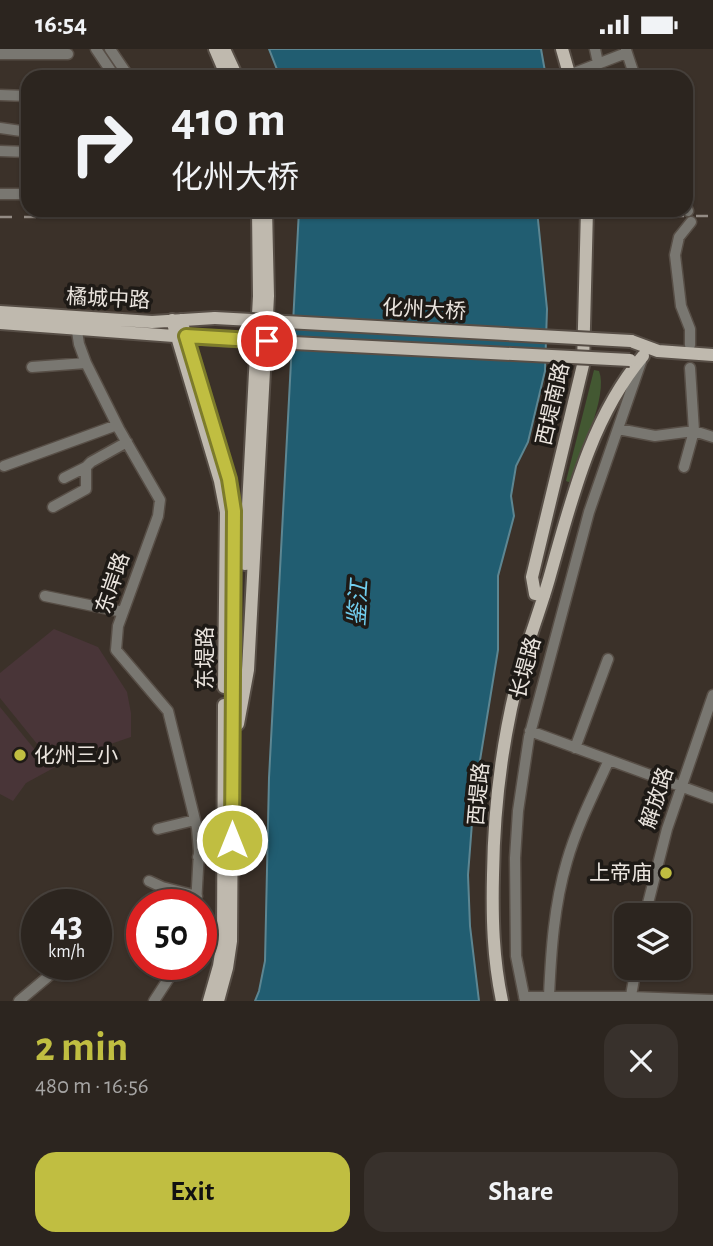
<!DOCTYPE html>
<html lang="en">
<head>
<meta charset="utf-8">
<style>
  :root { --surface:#2c251f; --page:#38312c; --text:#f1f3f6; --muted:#a6a5a4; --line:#48423d; --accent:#c0be41 }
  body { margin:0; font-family:"Alegreya Sans","Noto Sans SC",sans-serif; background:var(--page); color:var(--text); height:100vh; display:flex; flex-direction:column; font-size:26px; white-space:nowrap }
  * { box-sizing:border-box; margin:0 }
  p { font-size:23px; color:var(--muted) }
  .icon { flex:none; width:38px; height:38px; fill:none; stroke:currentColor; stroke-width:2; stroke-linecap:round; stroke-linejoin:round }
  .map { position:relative; height:952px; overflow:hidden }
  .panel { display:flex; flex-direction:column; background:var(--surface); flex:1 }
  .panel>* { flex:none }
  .banner { position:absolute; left:21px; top:21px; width:672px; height:147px; border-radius:21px; box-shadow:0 2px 5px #0004,0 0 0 2px var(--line); background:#2c251f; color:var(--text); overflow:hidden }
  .buttons { position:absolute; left:614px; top:854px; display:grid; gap:14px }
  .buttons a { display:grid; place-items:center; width:77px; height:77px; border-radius:14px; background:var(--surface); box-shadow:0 2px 5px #0004,0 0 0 2px var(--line); font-size:35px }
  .speed { position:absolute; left:21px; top:840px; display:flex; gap:14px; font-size:35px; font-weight:700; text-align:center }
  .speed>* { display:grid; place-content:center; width:91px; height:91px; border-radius:50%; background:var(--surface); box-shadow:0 2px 5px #0004,0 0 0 2px var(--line); line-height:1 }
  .speed small { font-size:18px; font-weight:400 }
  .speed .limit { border:10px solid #d22; background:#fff; color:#111 }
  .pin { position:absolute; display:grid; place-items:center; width:60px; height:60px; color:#fff; margin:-30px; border:4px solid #fff; border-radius:50%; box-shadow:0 2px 7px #0007 }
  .me { position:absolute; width:77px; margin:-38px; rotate:0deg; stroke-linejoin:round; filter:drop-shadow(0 0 5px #0008) }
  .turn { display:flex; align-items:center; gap:24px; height:147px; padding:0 35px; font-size:32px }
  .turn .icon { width:91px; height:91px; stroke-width:2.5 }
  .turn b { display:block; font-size:49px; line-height:60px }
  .round { display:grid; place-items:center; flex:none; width:74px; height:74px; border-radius:21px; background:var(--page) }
  .overview { display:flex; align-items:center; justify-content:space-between; height:119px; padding:0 35px }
  h1 { font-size:42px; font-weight:700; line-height:52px; color:var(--accent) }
  .action { display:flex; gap:14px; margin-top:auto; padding:14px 35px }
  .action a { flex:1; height:80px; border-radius:21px; background:var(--accent); color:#111; font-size:28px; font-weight:700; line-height:80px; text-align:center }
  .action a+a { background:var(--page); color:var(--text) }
  .status { display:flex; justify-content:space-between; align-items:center; height:49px; padding:0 35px; background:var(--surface); direction:ltr }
  .status svg { height:19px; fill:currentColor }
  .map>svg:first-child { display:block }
</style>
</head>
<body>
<div class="status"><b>16:54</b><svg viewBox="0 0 49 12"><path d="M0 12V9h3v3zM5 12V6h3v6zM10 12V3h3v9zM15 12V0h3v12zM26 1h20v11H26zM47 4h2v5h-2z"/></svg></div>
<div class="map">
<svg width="713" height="952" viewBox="0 0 713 952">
  <rect width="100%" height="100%" fill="#3b3129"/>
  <path fill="#493538" d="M54,580L98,598L127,643L131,664V688L61,712L56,696L42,701L0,649V624Z
    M0,658L40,707L56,705L59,716L26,734L13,752L0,745Z"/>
  <path fill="#435832" d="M594,321L599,322C609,346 579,407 571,434L566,432Z"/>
  <path fill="#215d71" stroke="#5d8692" stroke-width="2" d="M269,0H541L546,28H280Z
    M299,161H537L547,260L545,322L528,393L516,417L511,447L514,467L498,527V601L474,748L468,826L470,877L479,952H255L259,942L265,912L269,729Z"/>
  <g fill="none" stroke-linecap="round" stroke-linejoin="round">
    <defs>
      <path id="minor" d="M96,0L115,28
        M110,0L129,28
        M595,0L598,14
        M626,1L635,28
        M0,5H68
        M569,26L626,4
        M0,46L28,47
        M0,79L28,83
        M0,102L28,103
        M0,145H28
        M686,157L688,162
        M76,276L79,295L86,314L119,380L160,451L158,467L118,577L116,601L168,662L197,779L199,802L196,856
        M690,296V280L681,257L675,206L679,188L691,173
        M32,318L86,314
        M618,380L655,387L694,382L713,388
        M4,417L117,376
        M684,418L694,382L690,319
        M64,429L86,418
        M53,458L86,440V418L91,413L127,393
        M45,547L123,563
        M530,682L713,749
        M575,699L608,610
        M158,780L195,771
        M198,808L224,809
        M149,832L162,838L197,847
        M645,866L667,780L713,646
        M549,947C551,902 554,856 567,812C577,777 594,744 609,711
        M524,948H631L713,951
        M19,952L63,915
        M154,952L178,915
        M525,952L516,907L515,809L518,762L529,688L589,463L641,313
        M630,952L636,919"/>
      <path id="major" d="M215,0L227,28
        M224,0L237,28
        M562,0L570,28
        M0,263L152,273L215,269
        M172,271L220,432L226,463L224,638
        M181,271L228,430L234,462L231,892L227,919L218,952
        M0,274L214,290
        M631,292L658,302L713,306
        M245,515L259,247L258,161
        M544,547L535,545L532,528L583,316L587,161
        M238,675L248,621L268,247L266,161
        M209,952L219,917L223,891L224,656
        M502,952C493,909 492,869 493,826C494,752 503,682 523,611C531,584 541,558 549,530C571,453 590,370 643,307"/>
    </defs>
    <use href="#minor" stroke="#574e46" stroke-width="13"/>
    <use href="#major" stroke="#574e46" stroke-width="16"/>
    <use href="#minor" stroke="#797771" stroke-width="10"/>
    <use href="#major" stroke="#bfb9ae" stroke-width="12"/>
    <path stroke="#938b84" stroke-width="2.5" stroke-dasharray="12 12" stroke-linecap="butt" d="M0,168L713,167"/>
    <defs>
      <path id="major-bridge" d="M215,269L631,292
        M214,290L630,311"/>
    </defs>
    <use href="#major-bridge" stroke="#574e46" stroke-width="16" stroke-linecap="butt"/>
    <use href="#major-bridge" stroke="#bfb9ae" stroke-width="12"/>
  </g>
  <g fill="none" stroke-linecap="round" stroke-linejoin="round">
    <defs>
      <path id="route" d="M232,791L234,462L229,430L186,287L267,292"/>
    </defs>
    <use href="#route" stroke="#7d7c2a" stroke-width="18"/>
    <use href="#route" stroke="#c0be41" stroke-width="12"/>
  </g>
  <g fill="#c0be41" stroke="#1e1a16" stroke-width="2.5">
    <circle cx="20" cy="706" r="7"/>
    <circle cx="666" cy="824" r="7"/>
  </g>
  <g text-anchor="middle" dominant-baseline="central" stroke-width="7" stroke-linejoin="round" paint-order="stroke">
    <g font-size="21" fill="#eae4de" stroke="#1e1a16">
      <text transform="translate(108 250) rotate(3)">橘城中路</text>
      <text transform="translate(424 261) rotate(3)">化州大桥</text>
      <text transform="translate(553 355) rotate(-77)">西堤南路</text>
      <text transform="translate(113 534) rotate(-71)">东岸路</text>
      <text transform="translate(205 609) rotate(-90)">东堤路</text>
      <text transform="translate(526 619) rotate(-75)">长堤路</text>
      <text transform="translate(479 745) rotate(-85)">西堤路</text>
      <text transform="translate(657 749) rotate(-72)">解放路</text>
    </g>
    <g font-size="21" fill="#eae4de" stroke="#1e1a16" text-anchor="start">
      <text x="34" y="706">化州三小</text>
      <text x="652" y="824" text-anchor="end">上帝庙</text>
    </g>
    <g font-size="23" font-style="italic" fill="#71cded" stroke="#1e1a16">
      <text transform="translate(359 554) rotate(-86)">鉴江</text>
    </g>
  </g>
</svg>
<div class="buttons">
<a><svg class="icon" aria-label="layers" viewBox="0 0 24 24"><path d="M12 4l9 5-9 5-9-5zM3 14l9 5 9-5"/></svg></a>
</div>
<div class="speed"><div>43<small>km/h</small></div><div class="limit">50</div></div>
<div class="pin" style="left:267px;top:292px;background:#d93025"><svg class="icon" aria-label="arrive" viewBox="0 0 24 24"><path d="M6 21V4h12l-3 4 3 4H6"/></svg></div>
<svg class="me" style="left:232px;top:791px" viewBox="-20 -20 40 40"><circle r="17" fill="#c0be41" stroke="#fff" stroke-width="3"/><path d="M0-11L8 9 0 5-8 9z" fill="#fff"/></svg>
<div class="banner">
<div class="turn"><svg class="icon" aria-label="right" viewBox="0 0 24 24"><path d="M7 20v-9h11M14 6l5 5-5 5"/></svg><div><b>410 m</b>化州大桥</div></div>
</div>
</div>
<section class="panel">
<div class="overview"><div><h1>2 min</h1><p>480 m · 16:56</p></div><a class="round"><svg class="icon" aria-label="close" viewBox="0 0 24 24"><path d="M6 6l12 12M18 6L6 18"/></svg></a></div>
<div class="action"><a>Exit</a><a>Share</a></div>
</section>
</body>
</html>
